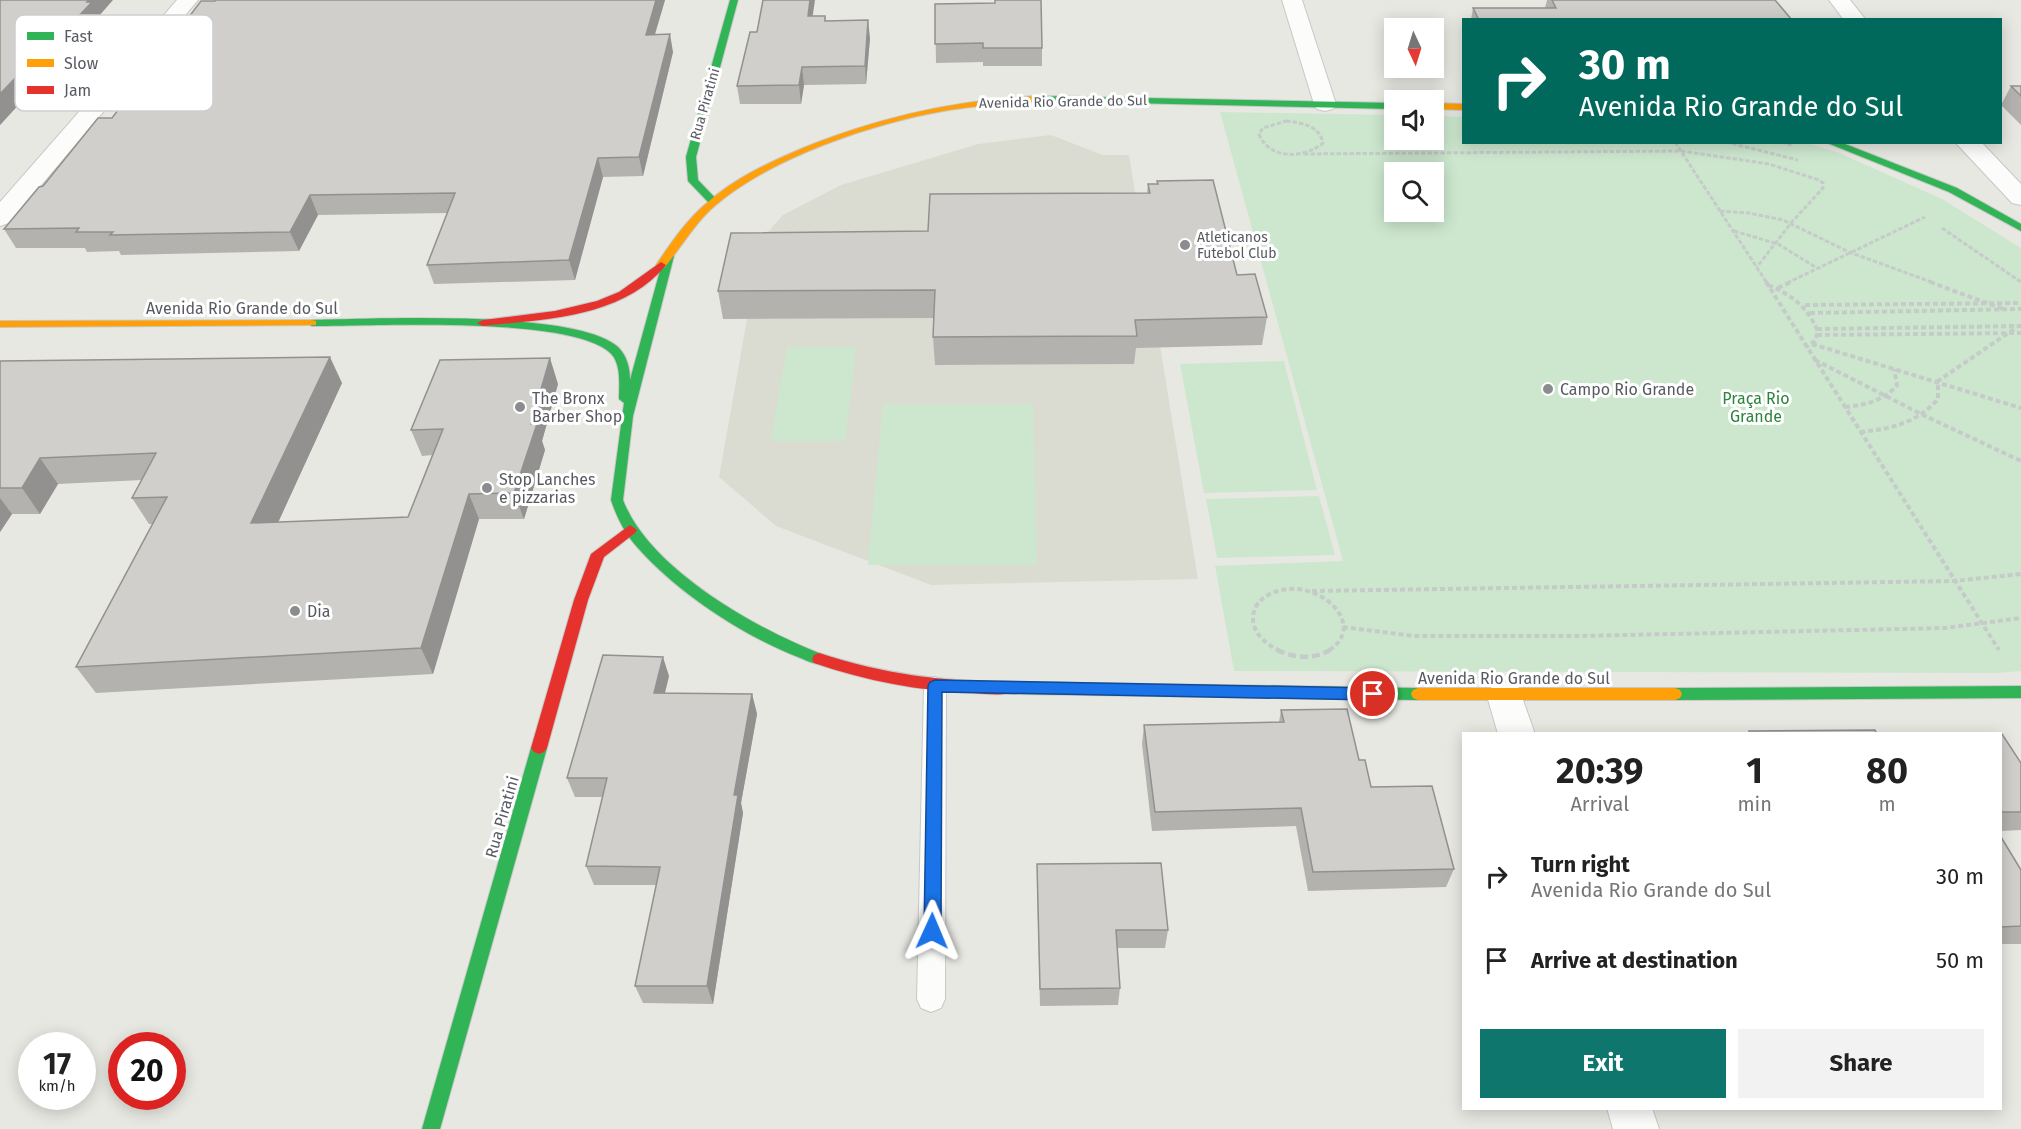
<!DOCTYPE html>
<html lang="en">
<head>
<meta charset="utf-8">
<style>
  :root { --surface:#fff; --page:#f2f2f2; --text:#222; --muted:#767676; --accent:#0f766e }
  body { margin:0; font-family:"Fira Sans",sans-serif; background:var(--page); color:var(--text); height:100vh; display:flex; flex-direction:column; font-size:22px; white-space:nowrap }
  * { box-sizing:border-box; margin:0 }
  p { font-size:20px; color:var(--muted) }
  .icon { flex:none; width:33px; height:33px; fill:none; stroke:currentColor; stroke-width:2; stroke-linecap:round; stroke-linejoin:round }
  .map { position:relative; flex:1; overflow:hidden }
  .side { position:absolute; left:1462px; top:732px; width:540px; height:378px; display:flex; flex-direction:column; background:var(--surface); border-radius:0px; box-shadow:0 3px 15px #0003 }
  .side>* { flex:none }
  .guide { position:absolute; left:1462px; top:18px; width:540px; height:126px; border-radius:0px; box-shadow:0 3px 15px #0003; background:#00695c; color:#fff; overflow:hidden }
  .needle { width:39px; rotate:176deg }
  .buttons { position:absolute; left:1384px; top:18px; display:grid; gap:12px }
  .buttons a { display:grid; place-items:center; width:60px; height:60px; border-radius:0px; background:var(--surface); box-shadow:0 3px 15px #0003; font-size:30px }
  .speed { position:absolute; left:18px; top:1032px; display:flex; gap:12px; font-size:30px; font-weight:700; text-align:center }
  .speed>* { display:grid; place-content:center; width:78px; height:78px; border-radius:50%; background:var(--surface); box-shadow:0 3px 15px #0003; line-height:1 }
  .speed small { font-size:15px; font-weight:400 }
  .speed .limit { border:9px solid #d22; background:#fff; color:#111 }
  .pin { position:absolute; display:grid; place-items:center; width:51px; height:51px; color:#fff; margin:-26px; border:3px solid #fff; border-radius:50%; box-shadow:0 2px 6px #0007 }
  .me { position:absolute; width:66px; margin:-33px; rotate:1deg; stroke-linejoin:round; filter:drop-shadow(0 0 4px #0008) }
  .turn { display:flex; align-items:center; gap:21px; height:126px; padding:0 18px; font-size:27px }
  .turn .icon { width:78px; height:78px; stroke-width:2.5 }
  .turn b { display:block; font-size:42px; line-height:51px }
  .eta { display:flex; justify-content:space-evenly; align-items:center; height:102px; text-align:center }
  .eta b { font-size:36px; font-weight:700; line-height:42px }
  .button { display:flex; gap:12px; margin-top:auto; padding:12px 18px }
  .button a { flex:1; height:69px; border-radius:0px; background:var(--accent); color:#fff; font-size:24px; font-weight:700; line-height:69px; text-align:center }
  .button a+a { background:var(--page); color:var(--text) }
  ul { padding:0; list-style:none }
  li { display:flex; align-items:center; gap:18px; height:84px; padding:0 18px }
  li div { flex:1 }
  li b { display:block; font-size:22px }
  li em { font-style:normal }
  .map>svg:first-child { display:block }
</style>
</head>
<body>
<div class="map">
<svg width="2021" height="1129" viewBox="0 0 2021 1129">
  <rect width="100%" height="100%" fill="#e8e8e2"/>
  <path fill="#dbdcd1" d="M1051,135L1103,155H1129L1198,579L931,585L776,526L719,477L761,240L783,215L841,185L978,144Z"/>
  <path fill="#cde7ce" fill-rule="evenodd" d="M1220,112L1395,115V140H1434V116L1464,117V142L1806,143L1837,152L1942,199L2021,248V671L1996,673L1234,671L1215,566L1343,561ZM1395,172H1434V212H1395Z
    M787,347H856L845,441H771Z
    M1284,361L1317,490L1204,493L1180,364Z
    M883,404H1033L1037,565H868Z
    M1319,496L1335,555L1217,558L1206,499Z"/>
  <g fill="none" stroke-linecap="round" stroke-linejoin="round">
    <defs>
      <path id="lane" d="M935,677L943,680L946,686L945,999L941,1008L931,1012L921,1008L917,999L924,686L927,680Z"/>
      <path id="street" d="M177,0H198L9,223L0,226V202Z
        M1282,0H1302L1336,104L1333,109L1325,111L1317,109L1314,104Z
        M1829,0H1850L1866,20H1844Z
        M1955,142H1981L2021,184V205L2012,203Z
        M1505,682L1518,686L1535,734H1498L1487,696L1492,686Z
        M1607,1108H1652L1659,1129H1613Z"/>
      <path id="fast" d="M730,0H738L696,157L698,180L719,202L714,205L710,204L688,181L686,157Z
        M1042,96L1395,103V109L1039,101L1037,99Z
        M1825,142H1840L1957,188L2021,224V231L1949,192Z
        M669,253L674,256L633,416L623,500C649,569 758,630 824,655L826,659L824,663C815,666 806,660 798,657C742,635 678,593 638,548C625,534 617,518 611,500L624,403L619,399C619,384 622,361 608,351C564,316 373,326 312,326L306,323L312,320C373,319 576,309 618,347C627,356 630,368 630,380L664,256Z
        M1011,682L1418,688L1423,690L1425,694L1423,698L1418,700L1011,694L1006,692L1004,688L1006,684Z
        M2021,686V698L1675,700L1670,698L1668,694L1670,690L1675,688Z
        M539,742L544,744L547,748L440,1129H422L531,748L534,744Z"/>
      <path id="slow" d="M1042,96L1047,99L1045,101C1033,103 1021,102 1009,103C989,105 969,107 949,110C877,122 774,156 717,204C696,221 682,246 665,267L661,268L656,265C671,243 687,219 708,202C735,178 770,162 803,148C880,117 958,99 1042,96Z
        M1434,103L1464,104V110L1434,109Z
        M312,320L316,321V325L0,327V321Z
        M1418,688H1675L1680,690L1682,694L1680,698L1675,700H1418L1413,698L1411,694L1413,690Z"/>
      <path id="jam" d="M661,262L666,265C623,318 545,319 483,326L477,323L483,320L555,311L597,301L619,292Z
        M630,525L637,530L635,533L604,557L588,600L547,748L544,752L539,754L534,752L531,748L574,600L591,554Z
        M819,653C883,674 944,682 1011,682L1016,684L1018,688L1016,692C1004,696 987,694 974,693C919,691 867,681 814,663L812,659L814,655Z"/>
    </defs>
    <use href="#lane" stroke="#c7c7c7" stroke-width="2"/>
    <use href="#street" stroke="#c7c7c7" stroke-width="2"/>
    <use href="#fast" stroke="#c7c7c7" stroke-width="2"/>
    <use href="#slow" stroke="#c7c7c7" stroke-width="2"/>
    <use href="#jam" stroke="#c7c7c7" stroke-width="2"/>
    <path stroke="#c5cbc9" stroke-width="3" stroke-dasharray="4.5 2" stroke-linecap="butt" d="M1286,121C1302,123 1319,125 1323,143C1304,159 1269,160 1259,134L1263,128Z
      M1675,142L1767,283
      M1726,142L1798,160
      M1781,142L1792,145
      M1304,154L1681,151L1769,164L1819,180L1823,183V188L1791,223L1757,267
      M1720,211L1749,213L1783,220L1849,252L1934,283
      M1942,228L2021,282
      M1734,231L1778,244L1817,268
      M1787,283L1925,217"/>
    <path stroke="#c5cbc9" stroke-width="4" stroke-dasharray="5 3" stroke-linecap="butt" d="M1766,282L1999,650
      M1930,282L2003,309
      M1768,285C1792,295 1808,307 1818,332L1815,341L1806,347
      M1778,288L1791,282
      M1805,305L2021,303
      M1810,313L2021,309
      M1817,329L2021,326
      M1817,335L2021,333
      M1812,344L2021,408
      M1815,360L1923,415L2021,461
      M1845,407C1865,405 1884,401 1897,385L1894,369
      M1860,432C1891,429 1917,423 1938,399V381L2017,327
      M1312,591L1954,581L2021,574
      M1343,627L1414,636H1580L1945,628L2021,618
      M1280,651C1267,645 1252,633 1253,617C1254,605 1261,598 1272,593C1316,574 1371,625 1328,651"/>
    <path stroke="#c5cbc9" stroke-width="4.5" stroke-dasharray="8 4" stroke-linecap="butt" d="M1277,650C1294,658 1313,660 1330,650"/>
    <use href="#lane" fill="#fcfcfb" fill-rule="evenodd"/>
    <use href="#street" fill="#fcfcfb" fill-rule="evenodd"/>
    <use href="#fast" fill="#30b455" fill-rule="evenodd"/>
    <use href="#slow" fill="#ff9f0a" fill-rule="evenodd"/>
    <use href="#jam" fill="#e5322d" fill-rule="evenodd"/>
  </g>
  <path fill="#b3b2af" d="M0,0L99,16L101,20L49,77H44L0,125Z
    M216,0H665L655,35L673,52L643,176L603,177L575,280L434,284L427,265L448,213L318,215L299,251L121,255L119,251L87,252L85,248H16L4,229L43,186L112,118Z
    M1547,0H1775L1792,20H1471L1473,8H1545Z
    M935,4L1042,48V66H983V62L936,63Z
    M813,16H825L826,21L870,38L866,84L804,85L801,104H740L737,86L757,32Z
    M2011,86H2021V125L2001,105Z
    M1157,181L1237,275L1267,317L1262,345L1136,348L1134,364L935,365L933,337L934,318L723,319L718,291L928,231L1147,193L1148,184H1157Z
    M0,361L342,383L278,522L408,517L432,455L422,456L411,430L558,384L542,441L545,450L524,519H479L433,674L96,693L76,667L153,524H149L132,498L142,480L58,484L40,514H12L0,532Z
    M669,676L665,693L752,694L757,714L741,803L743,813L713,1004L643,1003L635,986L656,885H594L586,866L603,797H575L567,778Z
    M1281,710L1359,760L1371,787L1454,869L1446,887L1308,891L1296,826L1152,831L1142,744L1144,725L1279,722Z
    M2001,734L2021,763V830L2001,831Z
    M2001,837L2021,870V944H2001Z
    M1037,864L1168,930L1165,948H1117L1120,988L1118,1005L1040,1006L1037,882Z"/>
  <path fill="#92918f" d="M89,0H113L99,16L101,20L49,77L39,58Z
    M656,0H665L649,53L646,35Z
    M810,0H815L810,34L808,16Z
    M868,20L870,38L866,84L865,66Z
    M670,34L673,52L643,176L639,157Z
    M34,58L44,77L0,125V94Z
    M802,67L804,85L801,104L799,85Z
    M598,158L603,177L575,280L569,260Z
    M310,195L318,215L299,251L290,232Z
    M330,357L342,383L266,549L251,523Z
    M550,358L558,384L542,441L545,450L524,519L514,493L531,424Z
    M40,458L58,484L40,514L22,488Z
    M469,494L479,519L433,674L421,648Z
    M0,498L12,514L0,532Z
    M663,657L669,676L660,712L654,693Z
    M752,694L757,714L741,803L743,813L713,1004L707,986L734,795Z"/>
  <path fill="#d0cfcc" stroke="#92918f" stroke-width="1.5" d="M0,0H89L87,2H92L39,58H34L0,94Z
    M216,0H656L646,35L670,34L639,157L598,158L569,260L427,265L455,193L310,195L290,232L110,235L113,232H76L79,228L4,229L39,187L43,186L98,118H112L201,1H215Z
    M763,0H810L808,16H825V21L868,20L865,66L802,67L799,85L737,86L750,32H757Z
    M995,0H1041L1042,48H983V43L935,44V4L995,3Z
    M1552,0H1775L1792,20H1479L1473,8H1556Z
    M2011,86H2021V96Z
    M1213,180L1237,275L1255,274L1267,317L1135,320L1137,336L933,337L935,290L718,291L731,233L928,231L930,194L1150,193L1148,184H1158L1157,181Z
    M330,357L251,523L408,517L443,429L411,430L440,360L550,358L531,424H537L514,493L469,494L421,648L76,667L167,497L132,498L156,453L40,458L22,488H0V361Z
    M603,655L663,657L654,693L752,694L734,795H738L707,986H635L660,867L586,866L607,778H567Z
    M1347,709L1359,760H1365L1371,787L1432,786L1454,869L1313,872L1301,808L1155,812L1144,725L1284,722L1281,710Z
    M1875,730L1877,734H1750L1749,731Z
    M2001,734H2002L2021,763V812H2001Z
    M2001,837L2021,870V926L2001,927Z
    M1161,863L1168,930H1116L1120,988L1040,989L1037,864Z"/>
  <path fill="#1a73e8" stroke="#114b97" stroke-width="1.5" d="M935,680L1373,688L1378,690L1381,694L1378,698L1373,700L942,692L941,931L938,936L932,938L926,936L924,931L928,686L930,682Z"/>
  <g fill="#8a8c8e" stroke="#fff" stroke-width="2">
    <circle cx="1185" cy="245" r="6"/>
    <circle cx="1548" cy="389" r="6"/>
    <circle cx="520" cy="407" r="6"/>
    <circle cx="487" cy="488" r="6"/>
    <circle cx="295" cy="611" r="6"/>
  </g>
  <g text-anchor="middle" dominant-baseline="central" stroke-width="6" stroke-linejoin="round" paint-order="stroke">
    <g font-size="14" fill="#575a61" stroke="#fff">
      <text transform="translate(1063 102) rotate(-1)">Avenida Rio Grande do Sul</text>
      <text transform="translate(705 104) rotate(-74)">Rua Piratini</text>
    </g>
    <g font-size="14" fill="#575a61" stroke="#fff" text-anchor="start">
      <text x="1197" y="237">Atleticanos<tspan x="1197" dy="16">Futebol Club</tspan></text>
    </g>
    <g font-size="16" fill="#575a61" stroke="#fff">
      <text x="242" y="308">Avenida Rio Grande do Sul</text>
      <text x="1514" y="678">Avenida Rio Grande do Sul</text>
      <text transform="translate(502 817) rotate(-74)">Rua Piratini</text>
    </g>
    <g font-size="16" fill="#575a61" stroke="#fff" text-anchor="start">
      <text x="1560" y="389">Campo Rio Grande</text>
      <text x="532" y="398">The Bronx<tspan x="532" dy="18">Barber Shop</tspan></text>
      <text x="499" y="479">Stop Lanches<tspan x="499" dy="18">e pizzarias</tspan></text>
      <text x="307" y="611">Dia</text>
    </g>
    <g font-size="16" fill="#2c843c" stroke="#fff">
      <text x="1756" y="398">Praça Rio<tspan x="1756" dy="18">Grande</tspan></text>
    </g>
  </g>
  <rect x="15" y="15" width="198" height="96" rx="9" fill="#fff" stroke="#cdced0" stroke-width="1.5"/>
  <rect x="27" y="32" width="27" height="8" fill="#30b455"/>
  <rect x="27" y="59" width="27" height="8" fill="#ff9f0a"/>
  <rect x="27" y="86" width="27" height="8" fill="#e5322d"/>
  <g font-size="16" fill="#575a61">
    <text x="64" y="42">Fast</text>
    <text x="64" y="69">Slow</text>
    <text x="64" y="96">Jam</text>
  </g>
</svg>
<div class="buttons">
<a><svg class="needle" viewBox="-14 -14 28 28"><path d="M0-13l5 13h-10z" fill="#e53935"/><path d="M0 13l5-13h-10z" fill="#767676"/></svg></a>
<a><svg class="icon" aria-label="sound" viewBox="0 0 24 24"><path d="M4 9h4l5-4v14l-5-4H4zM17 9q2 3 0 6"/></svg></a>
<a><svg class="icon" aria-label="search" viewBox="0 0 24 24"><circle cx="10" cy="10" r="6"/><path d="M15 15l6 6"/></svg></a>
</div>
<div class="speed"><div>17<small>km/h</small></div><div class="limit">20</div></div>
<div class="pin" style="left:1373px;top:694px;background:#d93025"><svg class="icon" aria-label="arrive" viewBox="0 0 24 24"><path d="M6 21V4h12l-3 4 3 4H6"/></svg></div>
<svg class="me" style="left:932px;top:931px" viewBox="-20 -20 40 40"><path d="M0-17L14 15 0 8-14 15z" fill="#1a73e8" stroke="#fff" stroke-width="4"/></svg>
<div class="guide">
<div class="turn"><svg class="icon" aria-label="right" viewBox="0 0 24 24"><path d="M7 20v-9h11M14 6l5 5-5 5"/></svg><div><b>30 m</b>Avenida Rio Grande do Sul</div></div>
</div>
<section class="side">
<div class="eta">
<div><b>20:39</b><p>Arrival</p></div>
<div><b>1</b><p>min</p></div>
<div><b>80</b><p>m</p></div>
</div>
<ul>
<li><svg class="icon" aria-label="right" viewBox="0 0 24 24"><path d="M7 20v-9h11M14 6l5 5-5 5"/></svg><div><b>Turn right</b><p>Avenida Rio Grande do Sul</p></div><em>30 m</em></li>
<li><svg class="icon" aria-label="arrive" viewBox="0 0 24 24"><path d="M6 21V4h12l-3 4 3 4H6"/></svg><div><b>Arrive at destination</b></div><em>50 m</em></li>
</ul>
<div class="button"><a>Exit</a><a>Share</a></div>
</section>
</div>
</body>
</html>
